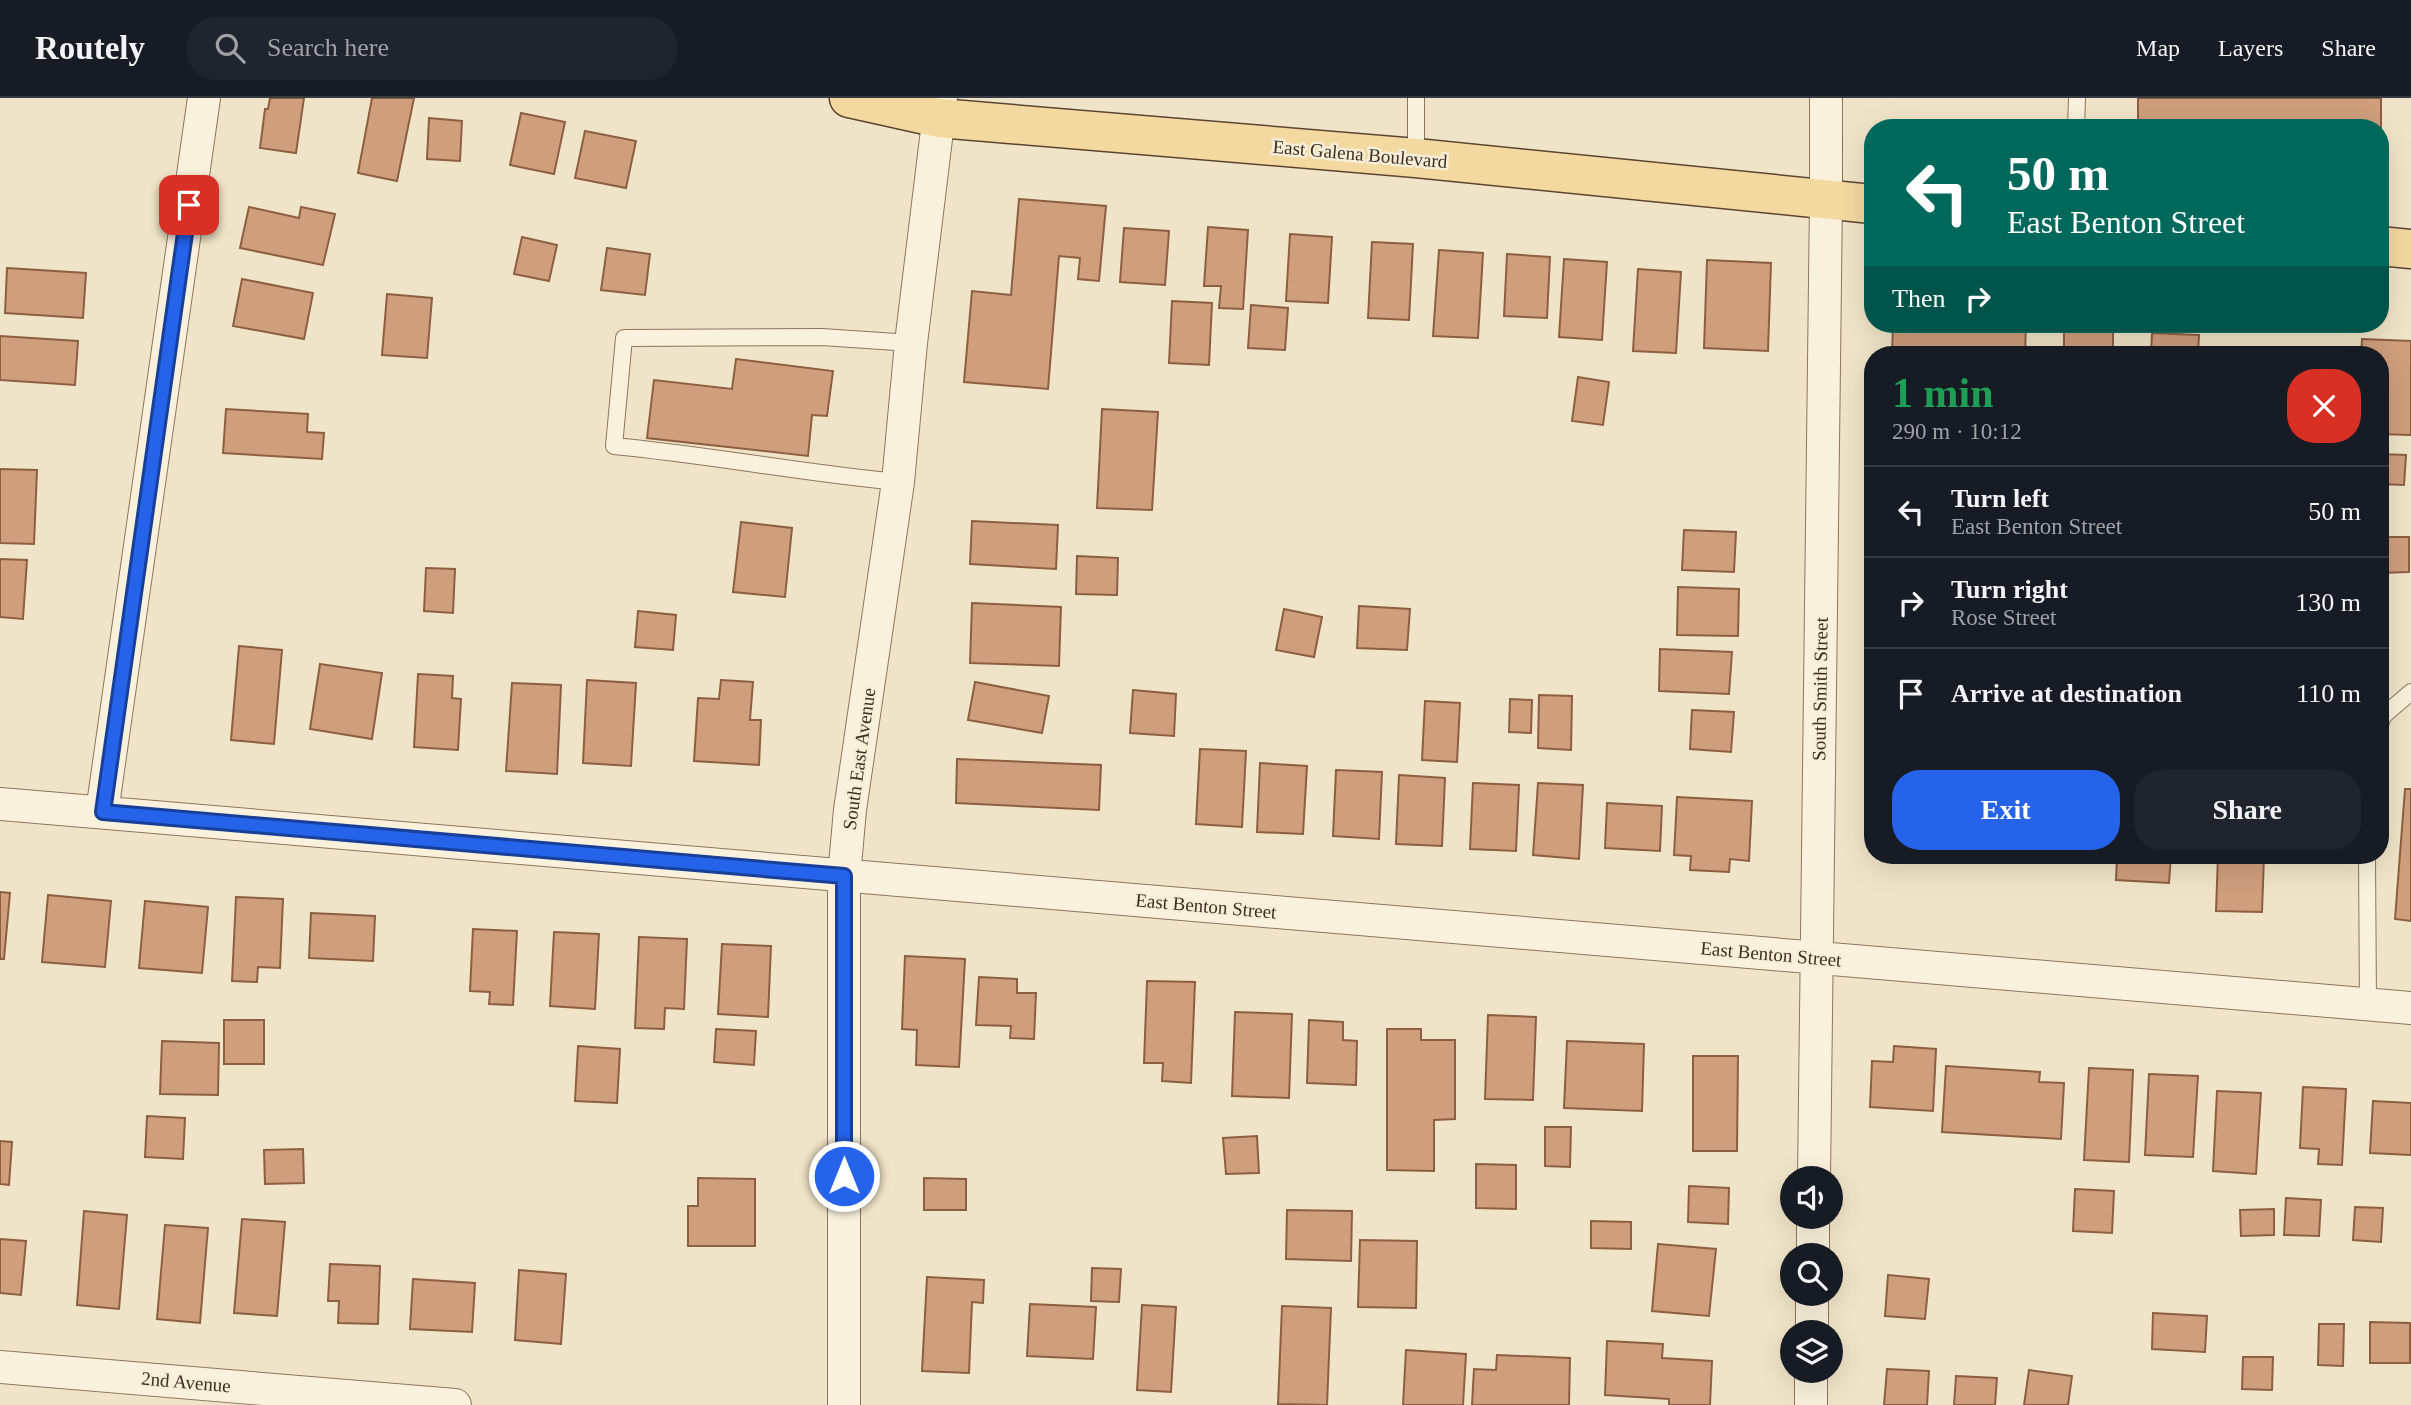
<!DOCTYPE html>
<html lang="en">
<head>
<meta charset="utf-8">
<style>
  :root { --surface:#171b24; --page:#20242c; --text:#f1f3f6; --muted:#9ea1a6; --line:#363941; --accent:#2563eb }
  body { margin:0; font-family:Georgia,serif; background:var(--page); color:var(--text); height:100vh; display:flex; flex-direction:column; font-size:26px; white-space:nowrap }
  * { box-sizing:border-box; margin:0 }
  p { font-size:23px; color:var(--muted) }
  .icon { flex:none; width:38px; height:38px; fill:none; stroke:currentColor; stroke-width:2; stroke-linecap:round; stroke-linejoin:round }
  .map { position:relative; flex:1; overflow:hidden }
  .details { position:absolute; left:1864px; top:248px; width:525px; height:518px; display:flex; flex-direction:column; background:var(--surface); border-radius:28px; box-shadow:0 7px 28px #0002 }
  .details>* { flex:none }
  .banner { position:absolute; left:1864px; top:21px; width:525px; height:214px; border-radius:28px; box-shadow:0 7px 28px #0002; background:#00695c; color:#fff; overflow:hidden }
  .buttons { position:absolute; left:1780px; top:1068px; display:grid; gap:14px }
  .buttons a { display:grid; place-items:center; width:63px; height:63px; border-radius:50%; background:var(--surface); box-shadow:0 7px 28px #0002; font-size:35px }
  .pin { position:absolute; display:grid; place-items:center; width:60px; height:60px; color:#fff; margin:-30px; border-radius:14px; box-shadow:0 4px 10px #0006 }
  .me { position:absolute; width:77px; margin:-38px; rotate:0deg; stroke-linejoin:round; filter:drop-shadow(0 0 5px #0008) }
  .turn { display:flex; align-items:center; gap:24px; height:147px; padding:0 28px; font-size:32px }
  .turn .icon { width:91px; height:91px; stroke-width:2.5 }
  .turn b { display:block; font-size:49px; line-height:60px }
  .then { display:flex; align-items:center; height:66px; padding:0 28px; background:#0003; gap:14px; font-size:26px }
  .round { display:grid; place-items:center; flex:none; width:74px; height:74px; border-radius:28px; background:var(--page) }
  .overview { display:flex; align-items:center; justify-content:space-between; height:119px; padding:0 28px }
  h1 { font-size:42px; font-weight:700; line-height:52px; color:#1e9e55 }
  .cta { display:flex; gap:14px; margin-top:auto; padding:14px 28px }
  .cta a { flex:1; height:80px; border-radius:28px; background:var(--accent); color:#fff; font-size:28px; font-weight:700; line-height:80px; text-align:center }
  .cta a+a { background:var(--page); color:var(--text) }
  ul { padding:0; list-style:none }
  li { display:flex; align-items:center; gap:21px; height:91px; padding:0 28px; border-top:2px solid var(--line) }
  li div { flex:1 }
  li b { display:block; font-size:26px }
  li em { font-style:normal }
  header { display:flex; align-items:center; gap:42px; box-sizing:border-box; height:98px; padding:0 35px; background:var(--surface); border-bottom:2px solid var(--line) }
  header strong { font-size:33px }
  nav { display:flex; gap:38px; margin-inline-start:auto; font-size:24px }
  .search { width:490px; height:63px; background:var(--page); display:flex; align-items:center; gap:18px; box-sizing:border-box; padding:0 24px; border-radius:28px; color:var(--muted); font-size:26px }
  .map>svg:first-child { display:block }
</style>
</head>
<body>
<header>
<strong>Routely</strong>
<div class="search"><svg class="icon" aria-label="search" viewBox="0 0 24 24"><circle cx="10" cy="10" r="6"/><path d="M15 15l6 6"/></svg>Search here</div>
<nav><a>Map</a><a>Layers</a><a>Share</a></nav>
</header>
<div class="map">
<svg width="2411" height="1307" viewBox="0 0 2411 1307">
  <rect width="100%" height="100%" fill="#f0e4c8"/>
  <path fill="#cf9f7d" stroke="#8d5f41" stroke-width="2" d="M270,0H304L296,55L260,50L265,11H268Z
    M372,0H414L397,83L358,75Z
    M2138,0H2381V52L2380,30H2138Z
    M521,15L565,24L554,76L510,67Z
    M429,20L462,23L460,63L427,61Z
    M585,33L636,43L626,90L575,80Z
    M1019,101L1106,108L1099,183L1078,181L1080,160L1059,158L1048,291L964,284L972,193L1011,197Z
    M249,109L299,120L301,109L335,116L323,167L240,150Z
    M1208,129L1248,132L1243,211L1219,210L1221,188H1204Z
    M1124,130L1169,133L1165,187L1120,184Z
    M1290,136L1332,139L1328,205L1286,203Z
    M522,139L557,147L549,183L514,176Z
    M1372,144L1413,146L1409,222L1368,220Z
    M607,150L650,156L645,197L601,192Z
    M1439,152L1483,155L1478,240L1433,238Z
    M1507,156L1550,159L1547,220L1504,218Z
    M1564,161L1607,164L1602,242L1559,239Z
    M1707,162L1771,165L1768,253L1704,250Z
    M7,170L86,175L83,220L5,215Z
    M1638,171L1681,174L1676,255L1633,253Z
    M242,181L313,195L304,241L233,228Z
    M387,196L432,200L427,260L382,257Z
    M1172,203L1212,205L1209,267L1169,265Z
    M1251,207L1288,210L1285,252L1248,250Z
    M1893,226H2026L2025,257H1892Z
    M2064,226H2113V257H2064Z
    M2152,235L2199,237L2198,257H2151Z
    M0,238L78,243L75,287L0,282Z
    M2362,241L2411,243V337L2381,336V348L2380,257H2361Z
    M736,261L833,273L827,318L812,317L808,358L647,340L654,282L732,291Z
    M1578,279L1609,284L1603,327L1572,323Z
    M226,311L308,316L307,334L324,335L322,361L223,355Z
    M1102,311L1158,314L1152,412L1097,410Z
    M2380,356L2406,357L2404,387L2380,386Z
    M0,371L37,372L34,446L0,445Z
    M972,423L1058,427L1056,471L970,466Z
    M741,424L792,430L785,499L733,494Z
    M1684,432L1736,434L1734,474L1682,472Z
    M2380,439H2409V474L2380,475Z
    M1077,458L1118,460L1117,497L1076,496Z
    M0,461L27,462L23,521L0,519Z
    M426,470L455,471L453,515L424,513Z
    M1678,489L1739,491L1738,538L1677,537Z
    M972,505L1061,509L1059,568L970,565Z
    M1359,508L1410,511L1407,552L1357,550Z
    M1284,511L1322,519L1314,559L1276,552Z
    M638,513L676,517L673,552L635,549Z
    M239,548L282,552L274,646L231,642Z
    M1660,551L1732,554L1729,596L1659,593Z
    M320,566L382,575L372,641L310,631Z
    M418,576L453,578L452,600L461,601L458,652L414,649Z
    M587,582L636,585L631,668L583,665Z
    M721,582L753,584L750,622H761L759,667L694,663L698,600L719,601Z
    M975,584L1049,598L1042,635L968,622Z
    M512,585L561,587L557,676L506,673Z
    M1133,592L1176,596L1174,638L1130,635Z
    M1539,597L1572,598L1571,652L1538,650Z
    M1510,601L1532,602L1531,635L1509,634Z
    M1425,603L1460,605L1457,664L1422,662Z
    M1692,612L1734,614L1731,654L1690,651Z
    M1200,651L1246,653L1242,729L1196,726Z
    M957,661L1101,667L1099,712L956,705Z
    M1260,665L1307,668L1303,736L1257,734Z
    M1336,672L1382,674L1379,741L1333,738Z
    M1399,677L1445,680L1442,748L1396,746Z
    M1473,685L1519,687L1516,753L1470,751Z
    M1538,685L1583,687L1579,761L1533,757Z
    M2405,691H2411V823L2395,821Z
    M1677,699L1752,703L1749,763L1730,761L1729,774L1690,772L1691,758L1674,757Z
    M1607,705L1662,708L1660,753L1605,750Z
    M2117,758H2171L2169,785L2116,782Z
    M2218,758H2264L2262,814L2216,813Z
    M0,794L10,795L4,861H0Z
    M48,797L111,803L105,869L42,864Z
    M236,799L283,801L280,870L258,869L257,884L232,883Z
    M145,803L208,809L202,875L139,870Z
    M311,815L375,818L373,863L309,860Z
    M473,831L517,833L513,907L489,906L490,894L470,893Z
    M554,834L599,836L595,911L550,908Z
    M639,839L687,841L684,911L665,910L664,931L635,930Z
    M722,846L771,848L768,919L718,916Z
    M905,858L965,861L959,969L916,967L917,932L902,931Z
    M979,879L1017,881V895H1036L1034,941L1010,940L1011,928L976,927Z
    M1147,883L1195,884L1191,985L1162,983L1163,965H1144Z
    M1235,914L1292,916L1289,1000L1232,998Z
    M1488,917L1536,919L1533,1002L1485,1001Z
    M224,922H264V966H224Z
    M1309,922L1343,924V942L1357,943L1356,987L1307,985Z
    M716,931L756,933L754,967L714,964Z
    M1387,931H1421V942H1455V1021L1434,1022V1073L1387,1072Z
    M162,943L219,945L218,997L160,996Z
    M1567,943L1644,946L1642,1013L1564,1010Z
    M578,948L620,951L617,1005L575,1003Z
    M1894,948L1936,951L1933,1013L1870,1009L1872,963L1893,964Z
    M1693,958H1738L1737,1053H1693Z
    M1946,968L2040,974L2039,984L2064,985L2061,1041L1942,1034Z
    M2089,970L2133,972L2129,1064L2084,1062Z
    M2149,976L2198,978L2193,1059L2145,1057Z
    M2303,989L2346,991L2342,1067L2318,1066L2319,1051L2300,1050Z
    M2217,993L2261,995L2256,1076L2213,1073Z
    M2373,1003L2411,1005V1057L2370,1055Z
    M147,1018L185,1020L183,1061L145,1059Z
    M1545,1029H1571L1570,1069L1545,1068Z
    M1257,1038L1259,1075L1226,1076L1223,1040Z
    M0,1043L12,1044L9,1087L0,1086Z
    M303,1051L304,1085L265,1086L264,1052Z
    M1476,1066L1516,1067V1111L1476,1110Z
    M698,1080L755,1081V1148H688V1108H698Z
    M924,1080L966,1081V1112H924Z
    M1689,1088L1729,1090L1728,1126L1688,1124Z
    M2075,1091L2114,1093L2112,1135L2073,1133Z
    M2286,1100L2321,1102L2319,1138L2284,1137Z
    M2355,1109L2383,1110L2381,1144L2353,1142Z
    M2274,1111V1137L2241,1138L2240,1112Z
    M1287,1112L1352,1113L1351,1163L1286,1161Z
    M84,1113L127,1117L119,1211L77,1207Z
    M242,1121L285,1124L277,1218L234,1215Z
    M1591,1123L1631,1124V1151L1591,1150Z
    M165,1127L208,1130L200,1225L157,1221Z
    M0,1141L26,1143L21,1197L0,1195Z
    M1360,1142L1417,1143L1416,1210L1358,1209Z
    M1658,1146L1716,1151L1709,1218L1652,1213Z
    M330,1166L380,1168L378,1226L338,1225L339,1203H328Z
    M1092,1170L1121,1171L1119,1204L1091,1203Z
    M519,1172L566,1176L561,1246L515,1242Z
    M1888,1177L1929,1181L1925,1221L1885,1218Z
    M927,1179L984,1182L983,1205L972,1204L969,1275L922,1273Z
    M413,1181L475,1185L472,1234L410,1231Z
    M1030,1206L1096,1209L1093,1261L1027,1258Z
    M1142,1207L1176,1209L1171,1294L1137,1292Z
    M1282,1208L1331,1210L1327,1307L1278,1306Z
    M2153,1215L2207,1218L2205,1254L2152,1251Z
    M2370,1224L2410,1225V1265H2370Z
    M2319,1226H2344L2343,1268L2318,1267Z
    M1607,1243L1663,1246L1662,1260L1712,1263L1710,1307H1669V1301L1605,1297Z
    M1406,1252L1466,1256L1463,1307H1403Z
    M1497,1257L1570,1260L1569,1307H1472L1474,1271L1496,1272Z
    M2243,1259H2273L2272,1292L2242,1291Z
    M1887,1271L1929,1273L1927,1307H1884Z
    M2029,1272L2072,1278L2068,1307H2024Z
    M1956,1278L1997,1280L1995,1307H1954Z"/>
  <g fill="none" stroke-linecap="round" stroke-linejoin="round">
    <defs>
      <path id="service" d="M2076,30L2077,0
        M1416,60V0
        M898,384C803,375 709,357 614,348L624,240L822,239L911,245
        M2380,627L2383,618L2411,594
        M2367,758L2368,907"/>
      <path id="minor" d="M0,706L2411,910
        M102,714L204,0
        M1814,1080L1826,102V0
        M1813,1157V1118
        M1812,1234V1195
        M0,1269L455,1307
        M844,1307V778L850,712L898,384L911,245L941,0
        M1811,1307V1272"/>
      <path id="primary" d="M849,0L939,20L1416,60L1872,106
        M2380,148L2411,151"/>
    </defs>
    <use href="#service" stroke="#8d765c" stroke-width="18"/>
    <use href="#minor" stroke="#8d765c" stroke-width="34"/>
    <use href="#primary" stroke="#5b4430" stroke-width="41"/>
    <use href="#service" stroke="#faf1dc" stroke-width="16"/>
    <use href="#minor" stroke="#faf1dc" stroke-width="32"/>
    <use href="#primary" stroke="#f3d9a0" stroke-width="38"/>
  </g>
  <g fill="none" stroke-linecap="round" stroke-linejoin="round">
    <defs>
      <path id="route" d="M189,107L103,714L844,778V1078"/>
    </defs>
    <use href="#route" stroke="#184099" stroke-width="18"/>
    <use href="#route" stroke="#2563eb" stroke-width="12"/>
  </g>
  <g text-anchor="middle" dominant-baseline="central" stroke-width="5" stroke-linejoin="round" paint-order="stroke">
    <g font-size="19" fill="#3d2e20" stroke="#f7eed8">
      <text transform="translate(1360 56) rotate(5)">East Galena Boulevard</text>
      <text transform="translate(1820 591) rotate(-89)">South Smith Street</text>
      <text transform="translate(859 661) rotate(-82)">South East Avenue</text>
      <text transform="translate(1206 808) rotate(5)">East Benton Street</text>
      <text transform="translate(1771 856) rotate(5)">East Benton Street</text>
      <text transform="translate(186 1284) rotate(5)">2nd Avenue</text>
    </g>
  </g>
</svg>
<div class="buttons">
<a><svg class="icon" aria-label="sound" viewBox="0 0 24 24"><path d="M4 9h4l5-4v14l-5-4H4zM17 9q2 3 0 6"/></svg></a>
<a><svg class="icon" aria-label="search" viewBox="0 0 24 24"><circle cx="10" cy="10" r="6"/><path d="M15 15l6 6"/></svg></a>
<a><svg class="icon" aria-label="layers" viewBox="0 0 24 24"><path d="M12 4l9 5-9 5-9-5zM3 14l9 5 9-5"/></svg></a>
</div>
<div class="pin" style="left:189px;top:107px;background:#d93025"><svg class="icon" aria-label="arrive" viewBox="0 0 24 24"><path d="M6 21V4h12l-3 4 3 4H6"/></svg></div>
<svg class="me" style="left:844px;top:1078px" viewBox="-20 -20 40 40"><circle r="17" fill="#2563eb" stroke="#fff" stroke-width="3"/><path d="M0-11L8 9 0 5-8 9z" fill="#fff"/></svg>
<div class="banner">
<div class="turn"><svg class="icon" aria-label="left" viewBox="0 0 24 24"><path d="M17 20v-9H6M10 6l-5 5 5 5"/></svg><div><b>50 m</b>East Benton Street</div></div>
<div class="then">Then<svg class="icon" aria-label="right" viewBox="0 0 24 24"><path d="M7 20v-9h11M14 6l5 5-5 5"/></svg></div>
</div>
<section class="details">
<div class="overview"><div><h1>1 min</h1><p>290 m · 10:12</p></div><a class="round" style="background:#d93025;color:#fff"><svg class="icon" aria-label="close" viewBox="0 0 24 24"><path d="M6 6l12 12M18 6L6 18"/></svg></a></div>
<ul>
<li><svg class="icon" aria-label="left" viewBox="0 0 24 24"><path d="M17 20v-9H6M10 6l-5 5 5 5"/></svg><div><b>Turn left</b><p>East Benton Street</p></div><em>50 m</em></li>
<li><svg class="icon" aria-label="right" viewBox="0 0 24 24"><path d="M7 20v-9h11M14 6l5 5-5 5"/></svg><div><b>Turn right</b><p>Rose Street</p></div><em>130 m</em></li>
<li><svg class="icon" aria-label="arrive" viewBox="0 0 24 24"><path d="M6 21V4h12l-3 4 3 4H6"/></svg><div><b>Arrive at destination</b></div><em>110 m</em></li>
</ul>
<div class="cta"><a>Exit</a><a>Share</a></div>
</section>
</div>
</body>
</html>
